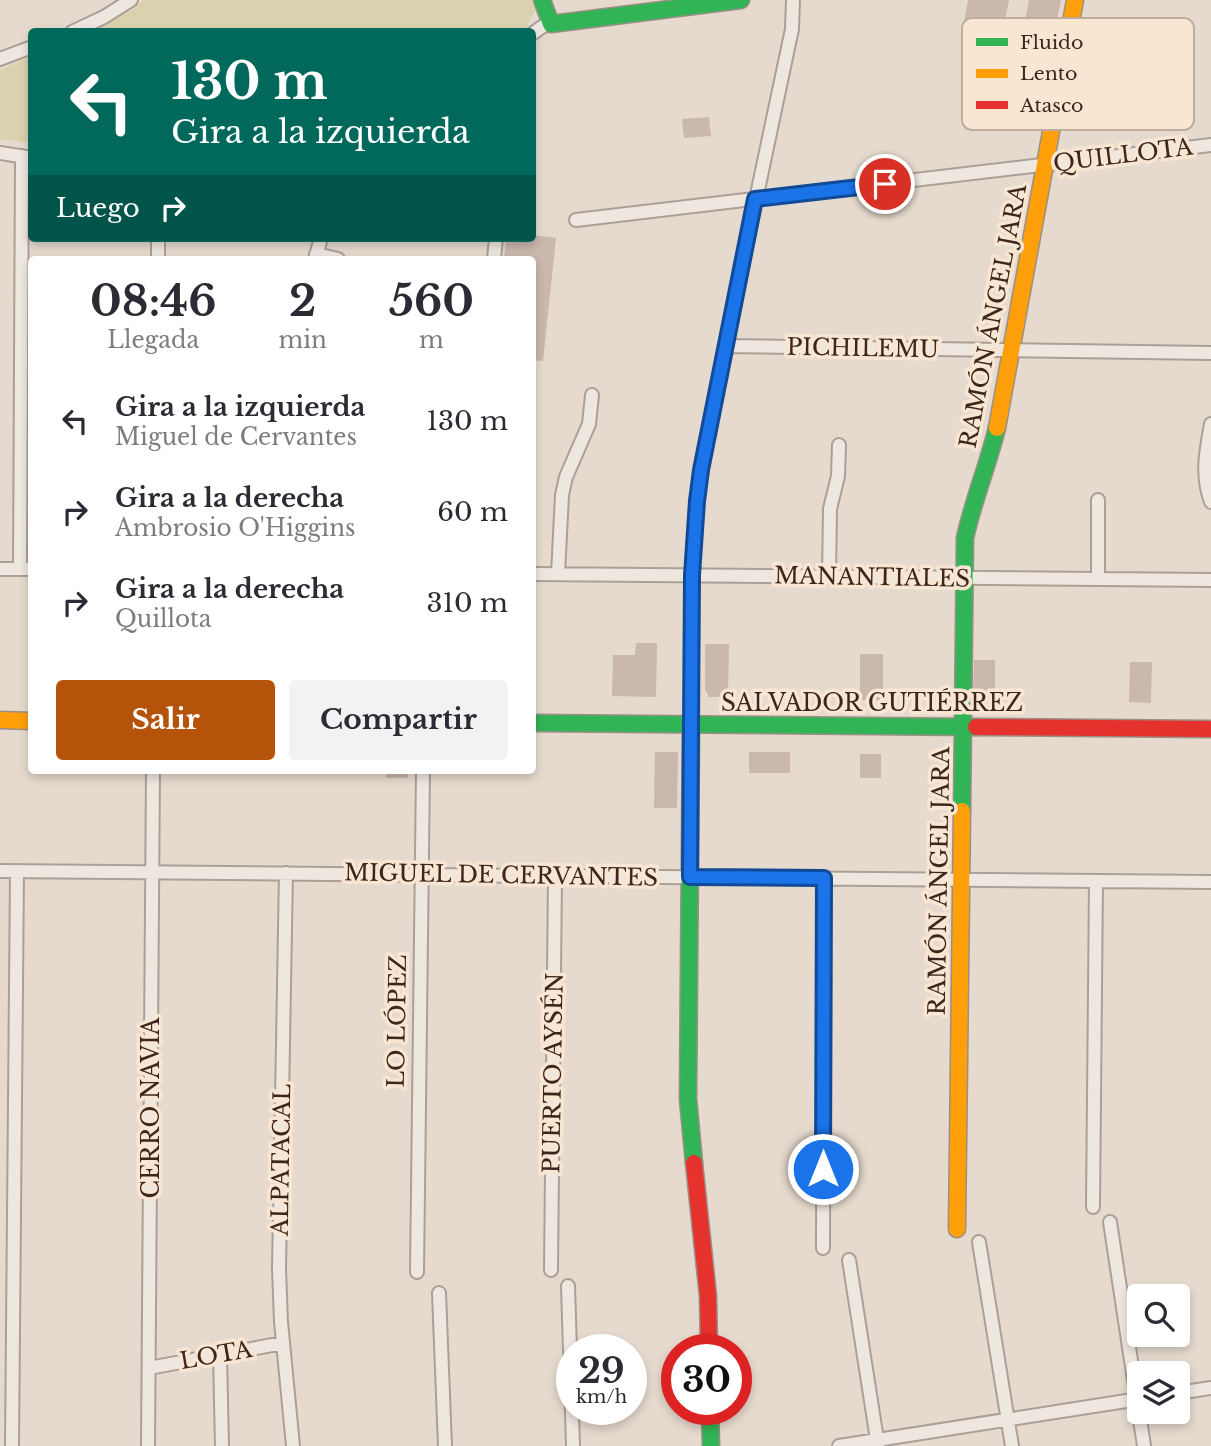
<!DOCTYPE html>
<html lang="es">
<head>
<meta charset="utf-8">
<style>
  :root { --surface:#fff; --page:#f2f2f3; --text:#2b2b33; --muted:#7c7c81; --accent:#b45309 }
  body { margin:0; font-family:"Libre Baskerville",serif; background:var(--page); color:var(--text); height:100vh; display:flex; flex-direction:column; font-size:26px; white-space:nowrap }
  * { box-sizing:border-box; margin:0 }
  p { font-size:23px; color:var(--muted) }
  .icon { flex:none; width:38px; height:38px; fill:none; stroke:currentColor; stroke-width:2; stroke-linecap:round; stroke-linejoin:round }
  .map { position:relative; flex:1; overflow:hidden }
  .details { position:absolute; left:28px; top:256px; width:508px; height:518px; display:flex; flex-direction:column; background:var(--surface); border-radius:7px; box-shadow:0 4px 10px #0003 }
  .details>* { flex:none }
  .hud { position:absolute; left:28px; top:28px; width:508px; height:214px; border-radius:7px; box-shadow:0 4px 10px #0003; background:#00695c; color:#fff; overflow:hidden }
  .fabs { position:absolute; left:1127px; top:1284px; display:grid; gap:14px }
  .fabs a { display:grid; place-items:center; width:63px; height:63px; border-radius:7px; background:var(--surface); box-shadow:0 4px 10px #0003; font-size:35px }
  .speed { position:absolute; left:556px; top:1334px; display:flex; gap:14px; font-size:35px; font-weight:700; text-align:center }
  .speed>* { display:grid; place-content:center; width:91px; height:91px; border-radius:50%; background:var(--surface); box-shadow:0 4px 10px #0003; line-height:1 }
  .speed small { font-size:18px; font-weight:400 }
  .speed .limit { border:10px solid #d22; background:#fff; color:#111 }
  .pin { position:absolute; display:grid; place-items:center; width:60px; height:60px; color:#fff; margin:-30px; border:4px solid #fff; border-radius:50%; box-shadow:0 2px 7px #0007 }
  .me { position:absolute; width:77px; margin:-38px; rotate:0deg; stroke-linejoin:round; filter:drop-shadow(0 0 5px #0008) }
  .turn { display:flex; align-items:center; gap:24px; height:147px; padding:0 28px; font-size:32px }
  .turn .icon { width:91px; height:91px; stroke-width:2.5 }
  .turn b { display:block; font-size:49px; line-height:60px }
  .then { display:flex; align-items:center; height:66px; padding:0 28px; background:#0003; gap:14px; font-size:26px }
  .eta { display:flex; justify-content:space-evenly; align-items:center; height:119px; text-align:center }
  .eta b { font-size:42px; font-weight:800; line-height:49px }
  .action { display:flex; gap:14px; margin-top:auto; padding:14px 28px }
  .action a { flex:1; height:80px; border-radius:7px; background:var(--accent); color:#fff; font-size:28px; font-weight:800; line-height:80px; text-align:center }
  .action a+a { background:var(--page); color:var(--text) }
  ul { padding:0; list-style:none }
  li { display:flex; align-items:center; gap:21px; height:91px; padding:0 28px }
  li div { flex:1 }
  li b { display:block; font-size:26px }
  li em { font-style:normal }
  .map>svg:first-child { display:block }
</style>
</head>
<body>
<div class="map">
<svg width="1211" height="1446" viewBox="0 0 1211 1446">
  <rect width="100%" height="100%" fill="#e6dace"/>
  <path fill="#dad2af" d="M143,0H531L535,11L523,32H85L134,9Z
    M31,57V143L0,139V70Z"/>
  <path fill="#cab7ae" d="M968,0H1009L992,85L971,83L981,30L963,28Z
    M1029,0H1061L1056,24L1024,26Z
    M709,117L711,136L684,138L682,119Z
    M532,235L556,238L543,361L532,360V259H504L506,238H532Z
    M636,643H657L656,697L612,696L613,655H635Z
    M705,644H729L728,697H709L705,690Z
    M860,654H883V700H860Z
    M974,660H995V700H978L973,692Z
    M1130,662H1152L1151,703L1129,702Z
    M655,752H678L677,808H654Z
    M749,752H790V773H749Z
    M860,754H881V778H860Z
    M386,770H408V778H386Z"/>
  <g fill="none" stroke-linecap="round" stroke-linejoin="round">
    <defs>
      <path id="street" d="M72,32L104,17L131,0
        M532,34L543,26L551,24
        M0,59L32,47
        M0,153L32,158
        M576,220L1211,145
        M316,254L338,259
        M158,259V238
        M315,259L321,238
        M494,259L496,238
        M725,346L1211,353
        M1211,424C1206,451 1201,475 1211,502
        M1098,500V579
        M0,569H32
        M20,569L22,156
        M532,574L1211,580
        M558,574L562,495L566,477L589,424L592,395
        M829,576L830,509L838,476L839,445
        M691,724L692,575L697,501L706,441L725,346L792,29L793,0
        M0,871L1211,882
        M286,873L279,1269L281,1322L293,1446
        M1093,1207L1096,881
        M1110,1222L1144,1446
        M979,1242L1012,1446
        M823,1248L824,878
        M849,1260L878,1446
        M551,1270L555,876
        M417,1272L423,770
        M568,1286L573,1446
        M439,1293L445,1446
        M220,1355L222,1446
        M149,1368L283,1343
        M1178,1393L1211,1388
        M12,1446L17,871
        M148,1446L153,770
        M839,1446L1139,1399"/>
      <path id="fast" d="M542,0L551,24L741,0
        M532,723L976,727
        M691,724L688,1099L694,1163
        M962,811L965,538C973,501 988,465 997,428
        M710,1409L711,1446"/>
      <path id="slow" d="M997,428L1075,0
        M0,720L32,721
        M957,1229L962,811"/>
      <path id="jam" d="M976,727L1211,729
        M694,1163L708,1296L709,1349"/>
    </defs>
    <use href="#street" stroke="#ac9f96" stroke-width="16"/>
    <use href="#fast" stroke="#9b8f86" stroke-width="19"/>
    <use href="#slow" stroke="#9b8f86" stroke-width="19"/>
    <use href="#jam" stroke="#9b8f86" stroke-width="19"/>
    <use href="#street" stroke="#eee7e0" stroke-width="12"/>
    <use href="#fast" stroke="#30b455" stroke-width="16"/>
    <use href="#slow" stroke="#ff9f0a" stroke-width="16"/>
    <use href="#jam" stroke="#e5322d" stroke-width="16"/>
  </g>
  <g fill="none" stroke-linecap="round" stroke-linejoin="round">
    <defs>
      <path id="route" d="M823,1169L824,878L690,877L692,575L697,501L701,470L755,199L885,184"/>
    </defs>
    <use href="#route" stroke="#114b97" stroke-width="18"/>
    <use href="#route" stroke="#1a73e8" stroke-width="12"/>
  </g>
  <g text-anchor="middle" dominant-baseline="central" stroke-width="7" stroke-linejoin="round" paint-order="stroke">
    <g font-size="23" fill="#3c261d" stroke="#f8e6d3">
      <text transform="translate(1123 155) rotate(-7)">QUILLOTA</text>
      <text transform="translate(993 316) rotate(-79)">RAMÓN ÁNGEL JARA</text>
      <text transform="translate(863 348) rotate(1)">PICHILEMU</text>
      <text transform="translate(872 577) rotate(1)">MANANTIALES</text>
      <text x="872" y="703">SALVADOR GUTIÉRREZ</text>
      <text transform="translate(501 875) rotate(1)">MIGUEL DE CERVANTES</text>
      <text transform="translate(939 881) rotate(-89)">RAMÓN ÁNGEL JARA</text>
      <text transform="translate(397 1021) rotate(-89)">LO LÓPEZ</text>
      <text transform="translate(553 1073) rotate(-89)">PUERTO AYSÉN</text>
      <text transform="translate(151 1108) rotate(-90)">CERRO NAVIA</text>
      <text transform="translate(281 1160) rotate(-89)">ALPATACAL</text>
      <text transform="translate(216 1355) rotate(-10)">LOTA</text>
    </g>
  </g>
  <rect x="962" y="18" width="232" height="112" rx="10" fill="#f8e6d3" stroke="#c0ac9c" stroke-width="2"/>
  <rect x="976" y="38" width="32" height="8" fill="#30b455"/>
  <rect x="976" y="69" width="32" height="9" fill="#ff9f0a"/>
  <rect x="976" y="101" width="32" height="8" fill="#e5322d"/>
  <g font-size="19" fill="#3c261d">
    <text x="1020" y="49">Fluido</text>
    <text x="1020" y="80">Lento</text>
    <text x="1020" y="112">Atasco</text>
  </g>
</svg>
<div class="fabs">
<a><svg class="icon" aria-label="search" viewBox="0 0 24 24"><circle cx="10" cy="10" r="6"/><path d="M15 15l6 6"/></svg></a>
<a><svg class="icon" aria-label="layers" viewBox="0 0 24 24"><path d="M12 4l9 5-9 5-9-5zM3 14l9 5 9-5"/></svg></a>
</div>
<div class="speed"><div>29<small>km/h</small></div><div class="limit">30</div></div>
<div class="pin" style="left:885px;top:184px;background:#d93025"><svg class="icon" aria-label="arrive" viewBox="0 0 24 24"><path d="M6 21V4h12l-3 4 3 4H6"/></svg></div>
<svg class="me" style="left:823px;top:1169px" viewBox="-20 -20 40 40"><circle r="17" fill="#1a73e8" stroke="#fff" stroke-width="3"/><path d="M0-11L8 9 0 5-8 9z" fill="#fff"/></svg>
<div class="hud">
<div class="turn"><svg class="icon" aria-label="left" viewBox="0 0 24 24"><path d="M17 20v-9H6M10 6l-5 5 5 5"/></svg><div><b>130 m</b>Gira a la izquierda</div></div>
<div class="then">Luego<svg class="icon" aria-label="right" viewBox="0 0 24 24"><path d="M7 20v-9h11M14 6l5 5-5 5"/></svg></div>
</div>
<section class="details">
<div class="eta">
<div><b>08:46</b><p>Llegada</p></div>
<div><b>2</b><p>min</p></div>
<div><b>560</b><p>m</p></div>
</div>
<ul>
<li><svg class="icon" aria-label="left" viewBox="0 0 24 24"><path d="M17 20v-9H6M10 6l-5 5 5 5"/></svg><div><b>Gira a la izquierda</b><p>Miguel de Cervantes</p></div><em>130 m</em></li>
<li><svg class="icon" aria-label="right" viewBox="0 0 24 24"><path d="M7 20v-9h11M14 6l5 5-5 5"/></svg><div><b>Gira a la derecha</b><p>Ambrosio O'Higgins</p></div><em>60 m</em></li>
<li><svg class="icon" aria-label="right" viewBox="0 0 24 24"><path d="M7 20v-9h11M14 6l5 5-5 5"/></svg><div><b>Gira a la derecha</b><p>Quillota</p></div><em>310 m</em></li>
</ul>
<div class="action"><a>Salir</a><a>Compartir</a></div>
</section>
</div>
</body>
</html>
